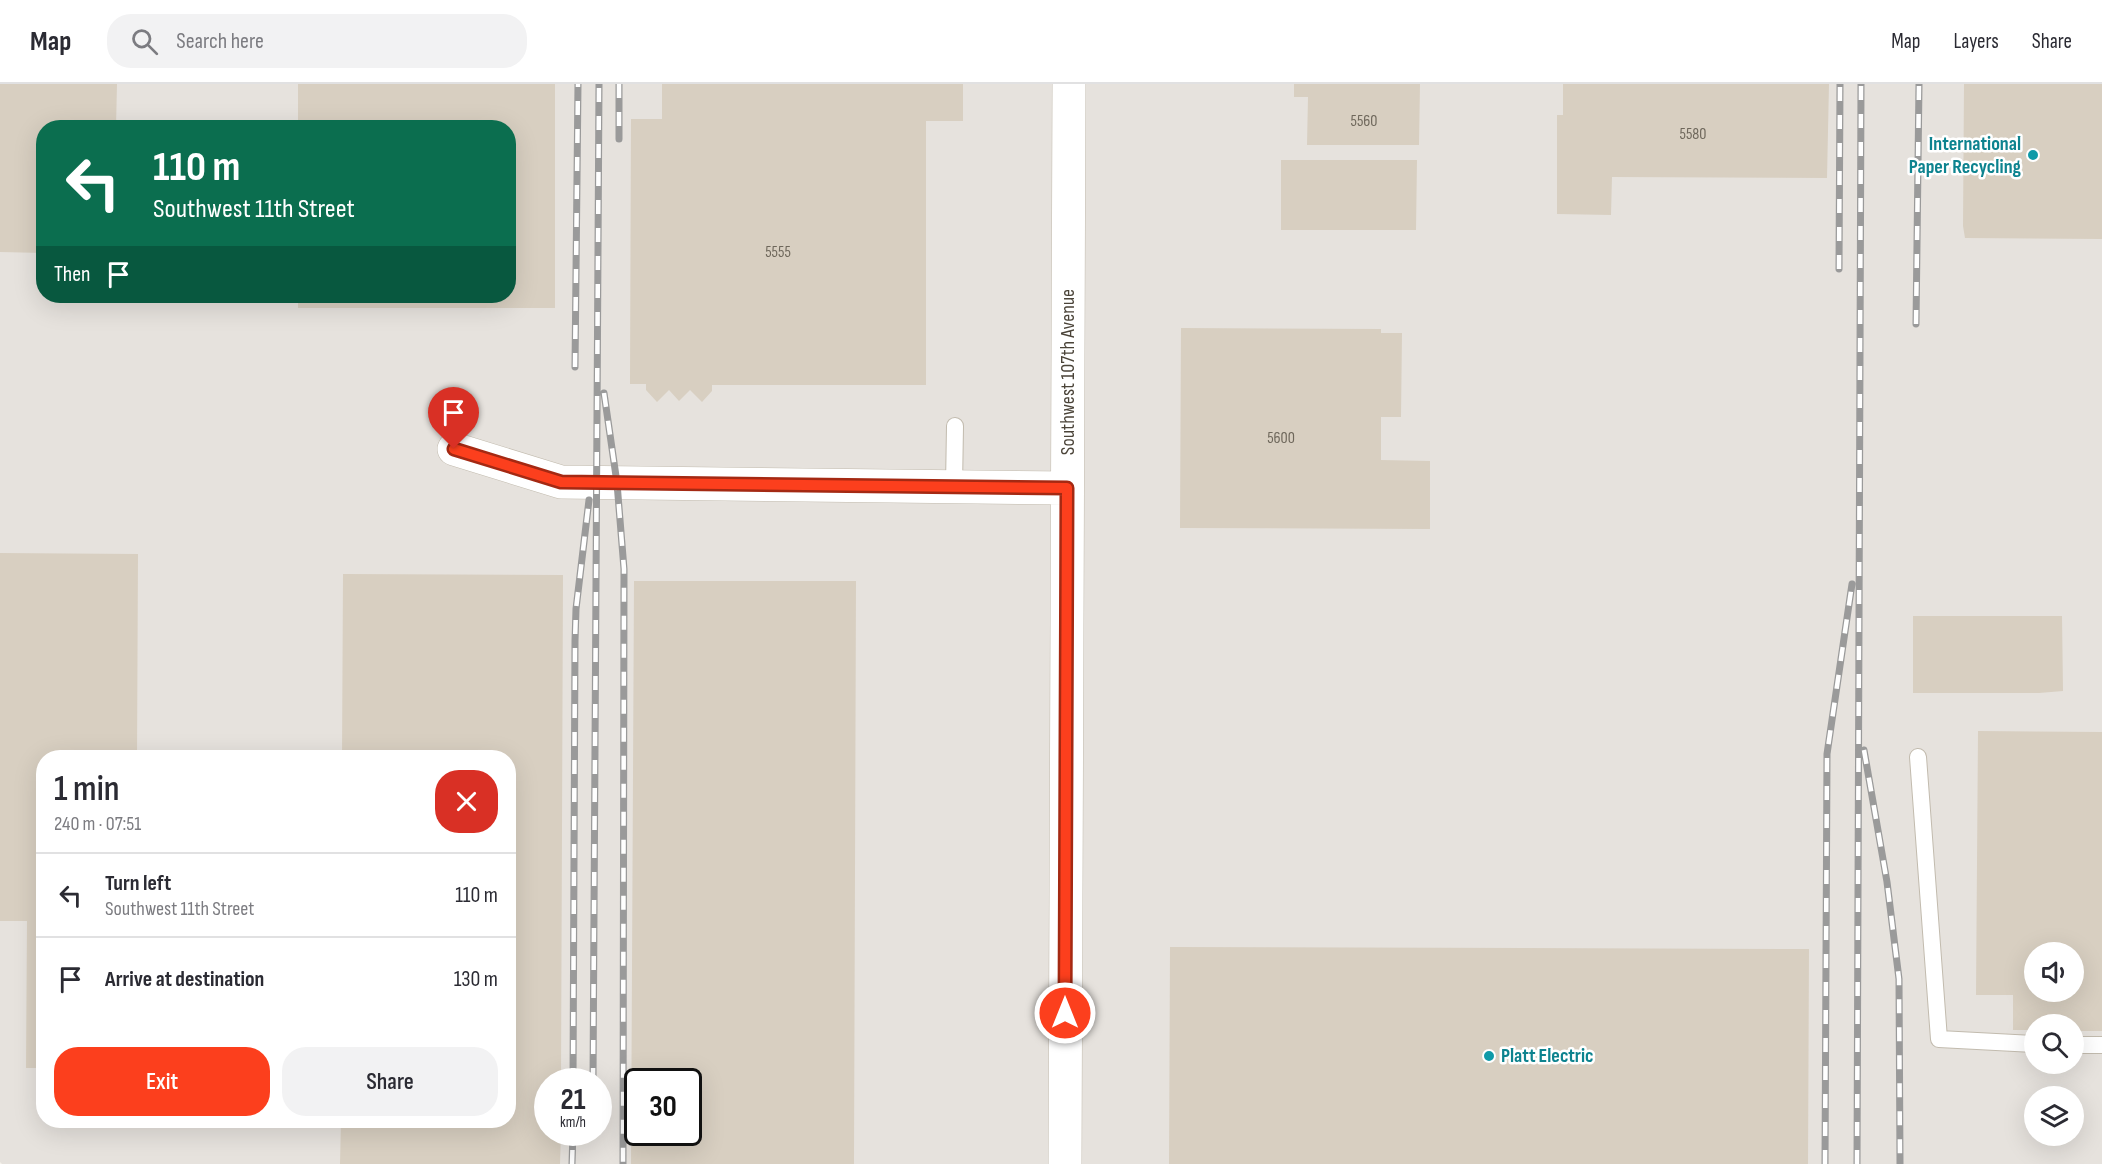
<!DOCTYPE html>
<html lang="en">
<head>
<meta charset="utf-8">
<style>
  :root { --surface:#fff; --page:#f2f2f3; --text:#2b2b33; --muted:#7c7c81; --line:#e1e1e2; --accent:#fc3f1d }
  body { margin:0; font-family:"Sofia Sans Condensed",sans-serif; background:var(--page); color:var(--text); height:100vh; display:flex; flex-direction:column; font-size:22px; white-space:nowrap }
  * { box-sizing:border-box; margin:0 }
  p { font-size:20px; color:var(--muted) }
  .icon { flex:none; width:33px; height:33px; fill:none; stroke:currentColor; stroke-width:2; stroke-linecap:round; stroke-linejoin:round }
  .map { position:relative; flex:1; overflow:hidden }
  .drawer { position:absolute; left:36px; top:666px; width:480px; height:378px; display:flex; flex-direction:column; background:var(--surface); border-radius:24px; box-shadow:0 6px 24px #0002 }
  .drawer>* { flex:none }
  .top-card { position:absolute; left:36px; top:36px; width:480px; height:183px; border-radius:24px; box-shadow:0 6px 24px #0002; background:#0b6e4f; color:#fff; overflow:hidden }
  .fabs { position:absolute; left:2024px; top:858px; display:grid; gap:12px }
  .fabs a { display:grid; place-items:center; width:60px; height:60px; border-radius:50%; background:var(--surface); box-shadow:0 6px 24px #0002; font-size:30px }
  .speed { position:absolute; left:534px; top:984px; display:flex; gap:12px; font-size:30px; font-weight:700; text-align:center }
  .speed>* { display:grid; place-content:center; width:78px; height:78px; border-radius:50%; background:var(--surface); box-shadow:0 6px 24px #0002; line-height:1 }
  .speed small { font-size:15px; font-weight:400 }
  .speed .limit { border:3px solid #111; border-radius:9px; background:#fff; color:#111 }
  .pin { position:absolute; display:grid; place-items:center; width:51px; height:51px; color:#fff; margin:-62px -26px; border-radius:50% 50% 50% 0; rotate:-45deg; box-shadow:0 0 6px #0007 }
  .pin .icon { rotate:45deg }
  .me { position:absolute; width:66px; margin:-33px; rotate:0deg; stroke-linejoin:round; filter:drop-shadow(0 0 4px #0008) }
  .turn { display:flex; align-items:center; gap:21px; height:126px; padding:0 18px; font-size:27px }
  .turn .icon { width:78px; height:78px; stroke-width:2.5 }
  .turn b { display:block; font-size:42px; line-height:51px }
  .then { display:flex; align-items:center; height:57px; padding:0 18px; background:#0003; gap:12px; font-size:22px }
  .round { display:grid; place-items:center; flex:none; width:63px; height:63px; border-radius:24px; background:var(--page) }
  .summary { display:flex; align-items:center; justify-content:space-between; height:102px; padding:0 18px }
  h1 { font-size:36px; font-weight:600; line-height:45px }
  .button { display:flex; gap:12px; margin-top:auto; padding:12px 18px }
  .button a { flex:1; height:69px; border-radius:24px; background:var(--accent); color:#fff; font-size:24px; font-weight:600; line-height:69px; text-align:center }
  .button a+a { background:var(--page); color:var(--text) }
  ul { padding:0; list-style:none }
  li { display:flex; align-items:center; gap:18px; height:84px; padding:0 18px; border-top:2px solid var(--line) }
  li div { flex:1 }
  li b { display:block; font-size:22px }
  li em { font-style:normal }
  header { display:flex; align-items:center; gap:36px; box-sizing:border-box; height:84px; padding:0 30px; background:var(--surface); border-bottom:2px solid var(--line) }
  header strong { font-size:28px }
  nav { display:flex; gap:33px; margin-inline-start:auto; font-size:21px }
  .search { width:420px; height:54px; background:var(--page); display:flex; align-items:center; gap:15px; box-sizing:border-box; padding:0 21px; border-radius:24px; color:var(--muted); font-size:22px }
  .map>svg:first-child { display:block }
</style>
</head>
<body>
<header>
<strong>Map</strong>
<div class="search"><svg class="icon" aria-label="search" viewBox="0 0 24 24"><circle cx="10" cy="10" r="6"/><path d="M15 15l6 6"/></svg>Search here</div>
<nav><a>Map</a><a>Layers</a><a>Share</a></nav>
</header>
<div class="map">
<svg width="2102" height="1080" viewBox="0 0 2102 1080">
  <rect width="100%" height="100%" fill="#f6f3ec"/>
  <path fill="#e6e2dd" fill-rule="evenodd" d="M0,0H2102V1080H2L0,1078ZM44,44H508V212H44ZM44,674H508V1036H44ZM2034,868H2073V908H2034ZM2034,940H2073V980H2034ZM548,998H598V1048H548ZM638,998H688V1048H638ZM2034,1012H2073V1052H2034Z"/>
  <path fill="#d8cfc1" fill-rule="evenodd" d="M0,0H117L116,44H44V169L0,168Z
    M298,0H555V224H298V212H508V44H298Z
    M662,0H963V37H926V301H712V307L702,318L690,306L679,317L669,306L657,318L646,306V300H630L631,35H662Z
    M1294,0H1420L1419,61H1307L1308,13H1294Z
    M1563,0H1829L1827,94L1612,93L1611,131L1557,130V31H1563Z
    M1964,0H2102V155L1965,154L1963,142Z
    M1281,76H1417L1416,146H1281Z
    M1181,244L1381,245V249H1402L1401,333H1381V376L1430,377V445L1180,444Z
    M0,469L138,470L137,674H44V984H26L27,837H0Z
    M343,490L563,491L561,998H548V1048H561L560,1080H340L341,1036H508V674H342Z
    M634,497H856L854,1080H631ZM638,998H688V1048H638Z
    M1913,532H2062L2063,607L2039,609H1913Z
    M1978,647L2102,648V947H2073V940H2034V946H2013V911H1976ZM2034,868H2073V908H2034Z
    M1170,863L1809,865L1808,1080H1169Z"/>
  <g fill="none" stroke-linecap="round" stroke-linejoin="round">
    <defs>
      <path id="service" d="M954,402L955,342
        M1918,673L1939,955L2034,960
        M2073,961H2102"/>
      <path id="minor" d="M454,365L561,398L1067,404
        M1065,1080L1069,0"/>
    </defs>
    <use href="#service" stroke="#c2bbae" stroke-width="18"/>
    <use href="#minor" stroke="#c2bbae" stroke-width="34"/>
    <use href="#service" stroke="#fff" stroke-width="16"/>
    <use href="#minor" stroke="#fff" stroke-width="33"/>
    <defs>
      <path id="rail" d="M619,0V55
        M1839,185L1840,0
        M1916,240L1919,0
        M575,283L578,0
        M604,309L617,399L624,485L623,1080
        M1864,666L1887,798L1899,895L1900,1080
        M573,998L575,557L576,525L589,416
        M593,998L599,0
        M572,1080L573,1048
        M1825,1080L1827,670L1852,500
        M1857,1080L1861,0"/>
    </defs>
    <use href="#rail" stroke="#9a9a9a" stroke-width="7"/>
    <use href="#rail" stroke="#fff" stroke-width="4.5" stroke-dasharray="14" stroke-linecap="butt"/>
  </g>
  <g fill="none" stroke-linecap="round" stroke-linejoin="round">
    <defs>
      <path id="route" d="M454,365L561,398L1067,404L1065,929"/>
    </defs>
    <use href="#route" stroke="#a42913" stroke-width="15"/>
    <use href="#route" stroke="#fc3f1d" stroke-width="10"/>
  </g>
  <g fill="#0f9aa8" stroke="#fff" stroke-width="2">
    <circle cx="2033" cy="71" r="6"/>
    <circle cx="1489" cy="972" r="6"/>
  </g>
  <g text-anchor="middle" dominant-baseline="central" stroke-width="5" stroke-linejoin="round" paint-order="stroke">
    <g font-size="16" fill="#6e675b">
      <text x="1364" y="37">5560</text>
      <text x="1693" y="50">5580</text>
      <text x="778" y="168">5555</text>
      <text x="1281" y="354">5600</text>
    </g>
    <g font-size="20" font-weight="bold" fill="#0d838f" stroke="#fff" text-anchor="end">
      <text x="2021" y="60">International<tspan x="2021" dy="23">Paper Recycling</tspan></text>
      <text x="1501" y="972" text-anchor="start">Platt Electric</text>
    </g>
    <g font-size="20" fill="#4b4439" stroke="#fff">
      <text transform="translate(1068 288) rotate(-90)">Southwest 107th Avenue</text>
    </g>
  </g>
</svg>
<div class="fabs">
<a><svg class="icon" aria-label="sound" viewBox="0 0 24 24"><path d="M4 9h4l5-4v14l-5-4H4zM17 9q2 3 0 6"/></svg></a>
<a><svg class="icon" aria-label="search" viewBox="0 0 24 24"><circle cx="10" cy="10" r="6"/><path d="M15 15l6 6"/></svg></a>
<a><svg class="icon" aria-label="layers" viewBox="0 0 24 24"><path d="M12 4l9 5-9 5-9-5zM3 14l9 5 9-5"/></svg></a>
</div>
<div class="speed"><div>21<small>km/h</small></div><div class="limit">30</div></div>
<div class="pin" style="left:454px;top:365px;background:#d93025"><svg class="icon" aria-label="arrive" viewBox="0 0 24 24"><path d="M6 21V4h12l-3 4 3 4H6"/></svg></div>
<svg class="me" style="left:1065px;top:929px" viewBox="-20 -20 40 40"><circle r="17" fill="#fc3f1d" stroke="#fff" stroke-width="3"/><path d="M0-11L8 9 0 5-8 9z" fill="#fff"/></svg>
<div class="top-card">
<div class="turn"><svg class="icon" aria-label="left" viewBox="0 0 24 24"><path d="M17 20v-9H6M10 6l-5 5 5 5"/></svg><div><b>110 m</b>Southwest 11th Street</div></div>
<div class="then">Then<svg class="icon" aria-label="arrive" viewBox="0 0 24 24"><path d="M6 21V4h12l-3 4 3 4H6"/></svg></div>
</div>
<section class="drawer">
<div class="summary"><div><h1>1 min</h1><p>240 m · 07:51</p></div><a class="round" style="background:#d93025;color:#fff"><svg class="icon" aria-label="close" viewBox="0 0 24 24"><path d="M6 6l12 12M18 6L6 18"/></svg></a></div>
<ul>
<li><svg class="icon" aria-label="left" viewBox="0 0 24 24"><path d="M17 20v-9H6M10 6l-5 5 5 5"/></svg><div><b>Turn left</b><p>Southwest 11th Street</p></div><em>110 m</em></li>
<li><svg class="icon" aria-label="arrive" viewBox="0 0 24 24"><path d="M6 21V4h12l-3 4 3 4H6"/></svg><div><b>Arrive at destination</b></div><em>130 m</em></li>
</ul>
<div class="button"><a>Exit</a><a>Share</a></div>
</section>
</div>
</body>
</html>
